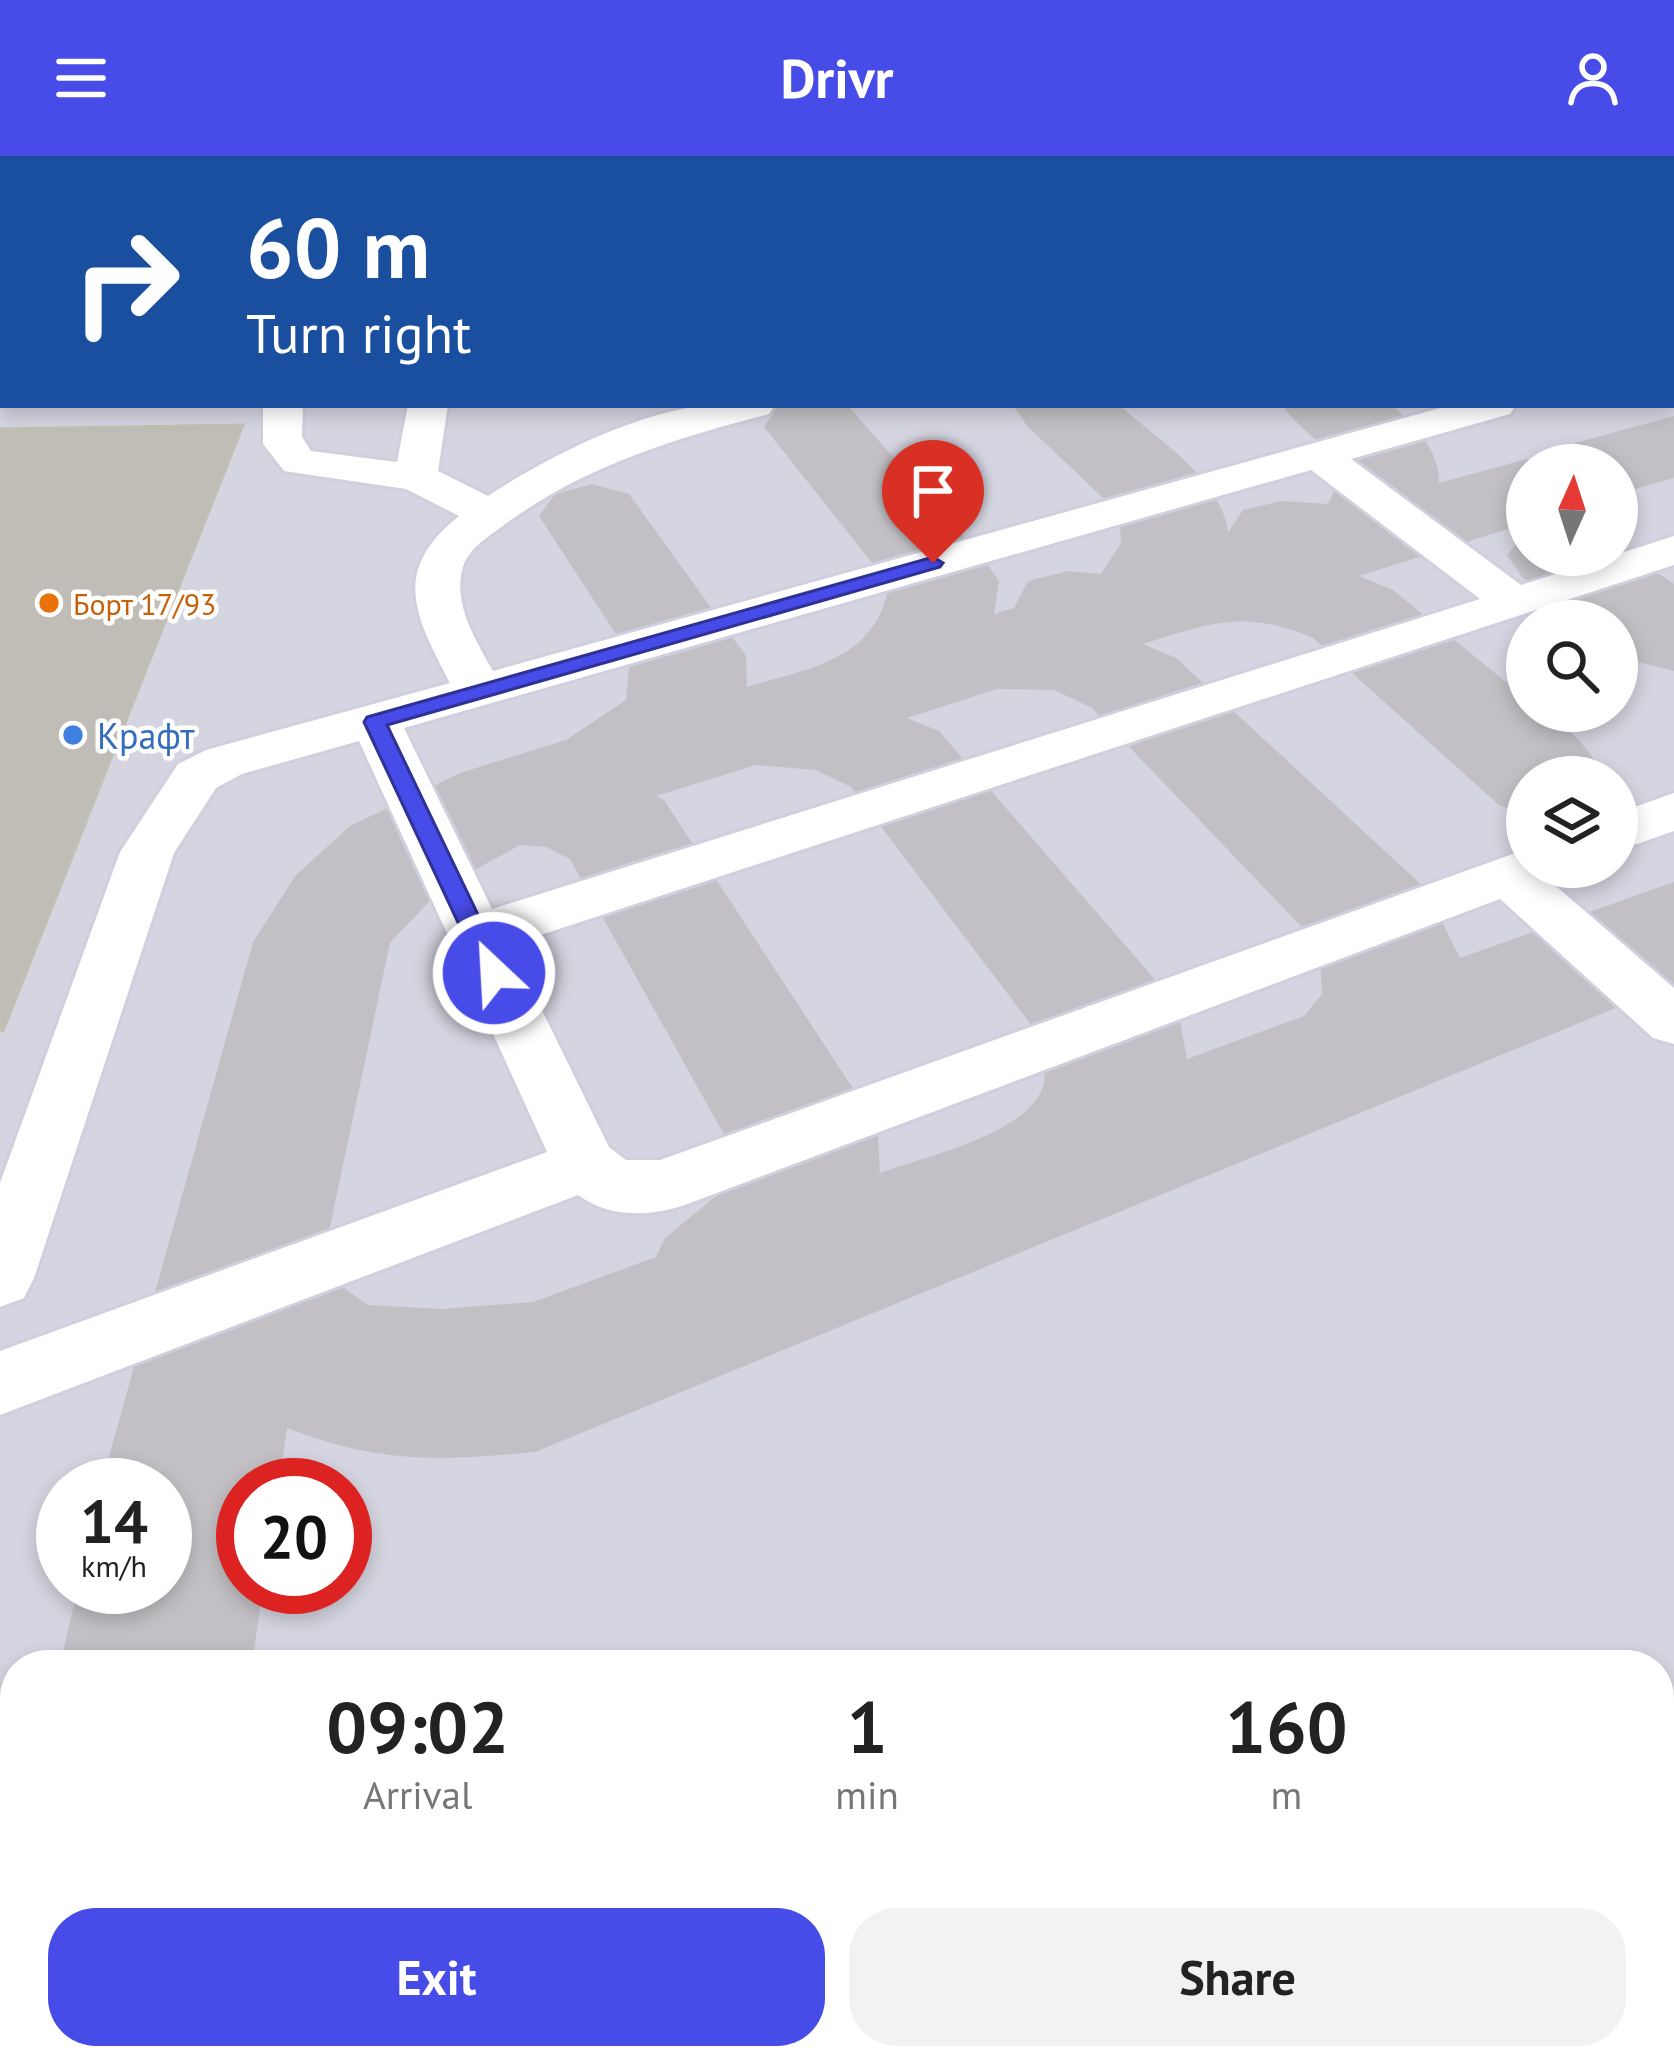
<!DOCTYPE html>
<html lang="en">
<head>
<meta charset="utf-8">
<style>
  :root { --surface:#fff; --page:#f2f2f2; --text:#222; --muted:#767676; --accent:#474be7 }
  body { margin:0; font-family:"PT Sans",sans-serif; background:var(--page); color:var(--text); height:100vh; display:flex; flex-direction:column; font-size:45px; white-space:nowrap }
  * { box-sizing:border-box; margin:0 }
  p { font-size:39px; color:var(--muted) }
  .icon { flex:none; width:66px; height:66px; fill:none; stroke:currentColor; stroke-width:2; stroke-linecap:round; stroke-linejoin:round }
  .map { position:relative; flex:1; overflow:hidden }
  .side { position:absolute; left:0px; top:1494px; width:1674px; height:420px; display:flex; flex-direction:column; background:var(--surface); border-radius:48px 48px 0 0; box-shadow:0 6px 18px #0003 }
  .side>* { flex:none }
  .top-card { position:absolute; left:0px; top:0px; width:1674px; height:252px; box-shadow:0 6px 18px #0003; background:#1a4fa0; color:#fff; overflow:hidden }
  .needle { width:78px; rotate:3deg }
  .fabs { position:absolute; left:1506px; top:288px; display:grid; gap:24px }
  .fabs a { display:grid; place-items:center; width:132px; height:132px; border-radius:50%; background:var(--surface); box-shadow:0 6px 18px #0003; font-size:60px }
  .speed { position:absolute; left:36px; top:1302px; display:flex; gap:24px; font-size:60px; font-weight:700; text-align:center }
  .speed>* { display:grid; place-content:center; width:156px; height:156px; border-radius:50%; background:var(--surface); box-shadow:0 6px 18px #0003; line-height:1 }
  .speed small { font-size:30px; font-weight:400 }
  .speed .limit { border:18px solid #d22; background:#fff; color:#111 }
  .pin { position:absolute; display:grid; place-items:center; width:102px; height:102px; color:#fff; margin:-123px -51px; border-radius:50% 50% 50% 0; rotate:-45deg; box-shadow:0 0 12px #0007 }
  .pin .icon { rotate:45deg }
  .me { position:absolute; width:132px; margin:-66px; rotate:335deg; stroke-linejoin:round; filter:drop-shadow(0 0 9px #0008) }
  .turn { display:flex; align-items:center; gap:42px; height:252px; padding:0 48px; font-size:54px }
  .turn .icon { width:156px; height:156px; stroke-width:2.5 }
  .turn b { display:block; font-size:84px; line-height:102px }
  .eta { display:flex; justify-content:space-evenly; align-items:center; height:204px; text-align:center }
  .eta b { font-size:72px; font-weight:600; line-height:84px }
  .button { display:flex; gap:24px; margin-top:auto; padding:24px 48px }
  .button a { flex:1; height:138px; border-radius:48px; background:var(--accent); color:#fff; font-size:48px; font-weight:600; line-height:138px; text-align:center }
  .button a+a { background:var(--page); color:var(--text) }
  header { display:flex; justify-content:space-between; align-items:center; height:156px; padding:0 48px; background:var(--accent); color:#fff; font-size:54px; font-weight:600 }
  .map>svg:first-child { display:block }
</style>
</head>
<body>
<header><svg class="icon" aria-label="menu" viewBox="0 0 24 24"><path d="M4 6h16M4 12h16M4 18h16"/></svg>Drivr<svg class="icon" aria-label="person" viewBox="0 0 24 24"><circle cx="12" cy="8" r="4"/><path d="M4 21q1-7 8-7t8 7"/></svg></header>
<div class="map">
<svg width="1674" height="1914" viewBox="0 0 1674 1914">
  <rect width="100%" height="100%" fill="#e8e4d9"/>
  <path fill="#d5d5e1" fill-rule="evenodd" d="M0,0H1674V1914H0ZM3,3H1671V249H3ZM1527,309H1617V399H1527ZM1527,465H1617V555H1527ZM1527,621H1617V711H1527ZM63,1329H165V1431H63ZM243,1329H345V1431H243ZM15,1509H1659V1899H15Z"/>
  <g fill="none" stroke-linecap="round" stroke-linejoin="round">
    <path fill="#c2c0c4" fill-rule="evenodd" d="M1671,105H1674V159H1671Z
      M1013,249H1119C1157,283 1221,322 1228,376L1243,354L1281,345L1328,348C1355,297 1307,286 1282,249H1391C1415,269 1440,295 1439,327L1527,303L1551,309H1527V367L1359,420L1393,434L1527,543V555C1560,555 1590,595 1606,621H1527V657L1500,650L1313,482C1246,453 1210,467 1143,488L1176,502L1426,733L1460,802L1674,726V828L535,1296C437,1305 381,1308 287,1272L279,1329H243V1431H263L252,1509H60L78,1431H165V1329H101L253,786L296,719L350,670L460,617L566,584L626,544L630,500L539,360L555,338L592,328L629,338L746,500L747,531C810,512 877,504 889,428L764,271L778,250H848L983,402L999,425L994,458L1014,452L1028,425L1068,415L1101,418L1121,387L1119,357L1027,270ZM997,533L1054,534L1092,552L1319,789L1322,838L1304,860L1187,903L1180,866L1159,828L939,575L907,562ZM756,609L816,614L851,631L1038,878C1040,894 1048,918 1042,933C1024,979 924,1001 880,1017L878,979L856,937L664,644L656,640ZM520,689L546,691L570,703L726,982L723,1034L665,1082L656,1101L533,1146L441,1153L368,1149L345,1133L324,1099L390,787L442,732Z
      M1674,260V322L1617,338V309H1560L1575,287Z
      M1527,375V399H1617V389L1674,428V515L1634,505L1617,493V465H1580L1523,422L1507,399Z
      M15,1796V1899H143L137,1914H0V1802Z"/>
  </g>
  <path fill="#c0bdb6" stroke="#c3c0b3" stroke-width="3" d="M243,269L3,875L0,874V273Z"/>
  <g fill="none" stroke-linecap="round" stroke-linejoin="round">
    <defs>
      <path id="minor" d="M0,0L12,3H3V21Z
        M1671,27L1674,28V48L1671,47Z
        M0,142H3L0,166Z
        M1674,185V209L1671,210V186Z
        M263,249H303L302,281L311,295L397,306L408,249H448L438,315L488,340C547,301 638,255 710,249C732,247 754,249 775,249L769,258C673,283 581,311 500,372C486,382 468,394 463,411C452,447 476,485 493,515L1451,249H1516L1510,258L1351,303L1521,429L1674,380V409L510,789L609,991L626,1004H660L1527,693V711H1557L1549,724L1674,832V888L1653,882L1500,743L685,1049C649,1061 609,1062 578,1039L0,1259V1195L547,996L359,585L242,618L216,632L174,697L34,1122L24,1142L0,1151V1027L120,696L178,608L206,594L450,527C415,460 390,415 459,360L406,333L284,315L263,288ZM1311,314L1480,443L492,753L404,572Z
        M1674,637V675L1617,695V657Z"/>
    </defs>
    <use href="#minor" stroke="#cfcfde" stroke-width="6"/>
    <use href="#minor" fill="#fff" fill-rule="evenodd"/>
  </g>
  <path fill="#474be7" stroke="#2e3196" stroke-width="3" d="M933,401L943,407L940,411L387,569L506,817L503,824H485L364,566L367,561Z"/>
  <circle fill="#e8710a" stroke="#fff" stroke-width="4.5" cx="49" cy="447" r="12"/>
  <circle fill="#3f7fe0" stroke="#fff" stroke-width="4.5" cx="73" cy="579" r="12"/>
  <g text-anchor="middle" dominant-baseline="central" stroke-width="9" stroke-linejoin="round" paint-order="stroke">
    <g font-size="30" fill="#c56008" stroke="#fff" text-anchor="start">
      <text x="73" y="447">Борт 17/93</text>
    </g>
    <g font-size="36" fill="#366cbe" stroke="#fff" text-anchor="start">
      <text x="97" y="579">Крафт</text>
    </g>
  </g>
</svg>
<div class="fabs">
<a><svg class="needle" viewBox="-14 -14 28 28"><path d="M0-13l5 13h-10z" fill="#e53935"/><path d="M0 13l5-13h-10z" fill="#767676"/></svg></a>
<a><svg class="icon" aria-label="search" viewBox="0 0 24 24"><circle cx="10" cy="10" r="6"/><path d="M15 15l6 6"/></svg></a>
<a><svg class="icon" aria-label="layers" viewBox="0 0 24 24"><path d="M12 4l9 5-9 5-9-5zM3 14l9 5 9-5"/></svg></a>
</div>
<div class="speed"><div>14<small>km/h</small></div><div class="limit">20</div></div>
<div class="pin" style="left:933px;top:407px;background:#d93025"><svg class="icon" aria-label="arrive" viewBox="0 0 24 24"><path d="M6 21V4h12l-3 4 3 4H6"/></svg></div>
<svg class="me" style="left:494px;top:817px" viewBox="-20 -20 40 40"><circle r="17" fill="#474be7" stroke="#fff" stroke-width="3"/><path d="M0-11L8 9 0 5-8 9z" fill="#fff"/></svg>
<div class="top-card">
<div class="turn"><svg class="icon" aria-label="right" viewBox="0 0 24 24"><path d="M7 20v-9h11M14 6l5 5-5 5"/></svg><div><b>60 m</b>Turn right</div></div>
</div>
<section class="side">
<div class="eta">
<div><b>09:02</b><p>Arrival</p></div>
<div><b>1</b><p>min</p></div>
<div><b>160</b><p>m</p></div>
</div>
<div class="button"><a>Exit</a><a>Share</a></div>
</section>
</div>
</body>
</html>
